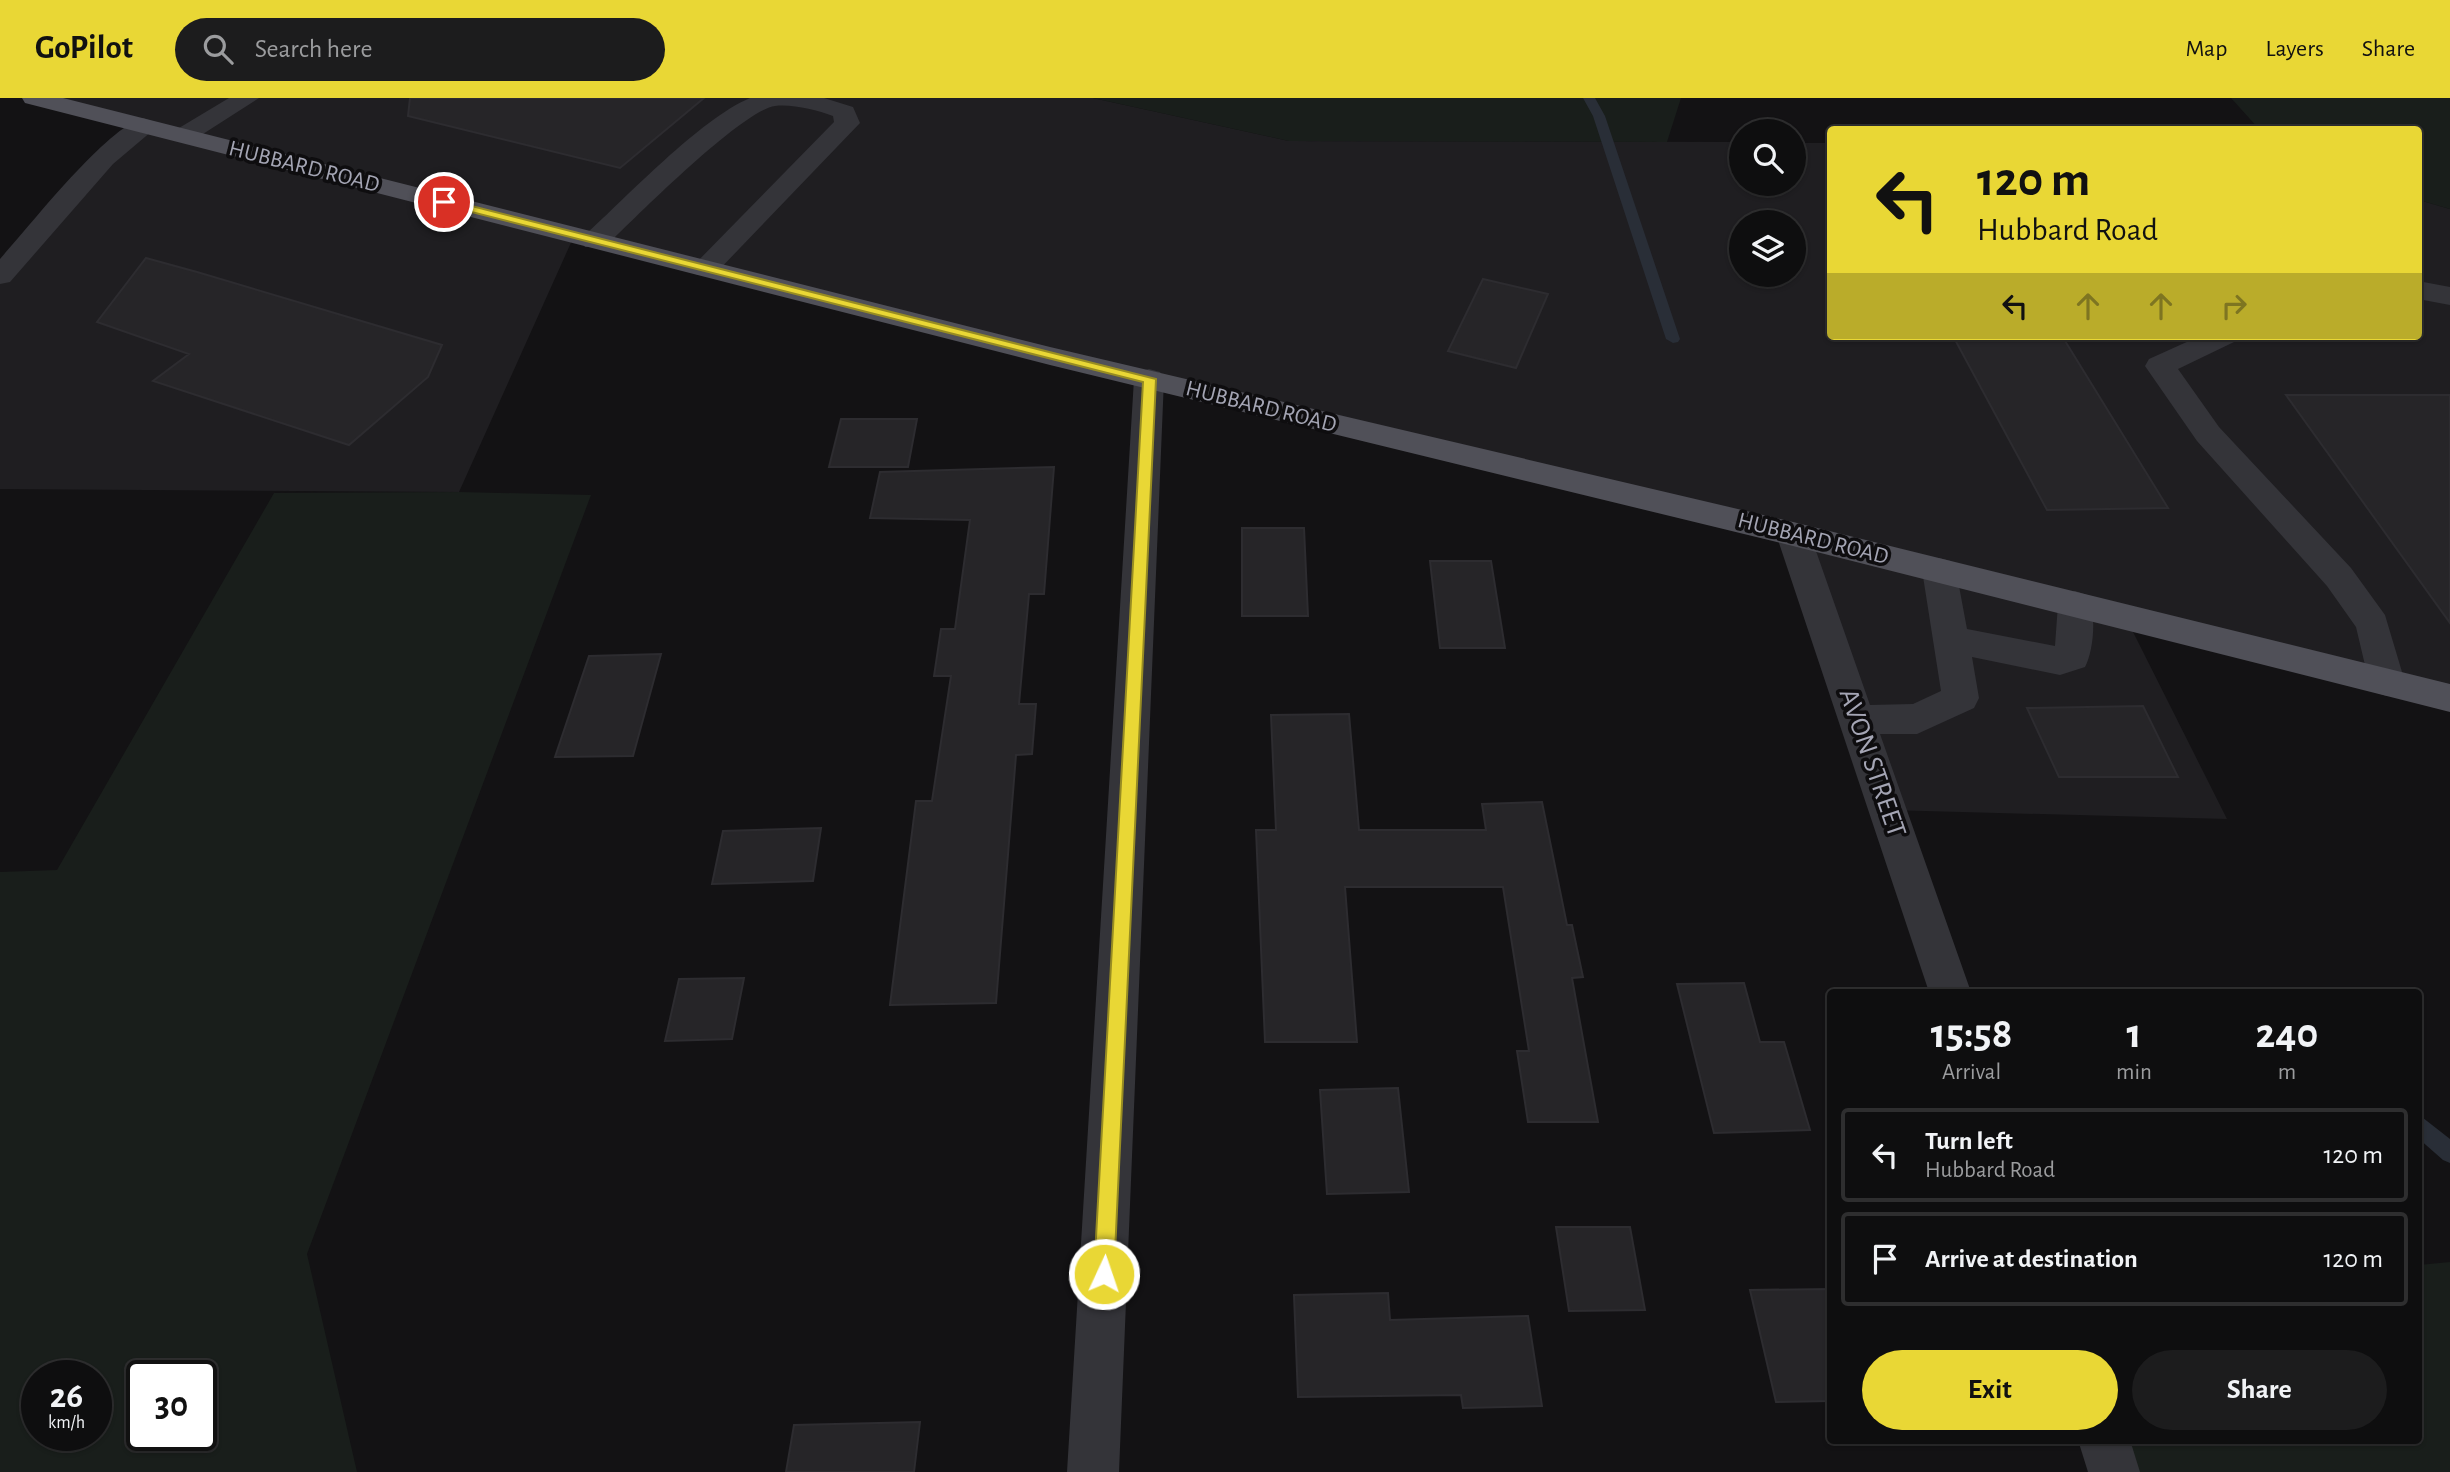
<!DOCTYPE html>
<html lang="en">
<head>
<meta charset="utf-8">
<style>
  :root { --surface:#0e0e0f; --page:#1c1c1d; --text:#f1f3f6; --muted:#9b9c9e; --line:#2e2e2f; --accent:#e9d735 }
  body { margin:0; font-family:"Alegreya Sans",sans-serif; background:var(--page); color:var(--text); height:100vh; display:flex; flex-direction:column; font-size:26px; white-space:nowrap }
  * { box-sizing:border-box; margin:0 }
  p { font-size:23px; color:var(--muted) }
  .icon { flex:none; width:38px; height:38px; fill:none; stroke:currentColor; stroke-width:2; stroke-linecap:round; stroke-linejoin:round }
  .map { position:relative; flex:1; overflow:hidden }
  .drawer { position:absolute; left:1827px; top:891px; width:595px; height:455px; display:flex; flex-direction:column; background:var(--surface); border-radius:7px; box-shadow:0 2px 5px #0004,0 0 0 2px var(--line) }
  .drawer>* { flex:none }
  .top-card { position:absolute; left:1827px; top:28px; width:595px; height:214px; border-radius:7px; box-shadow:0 2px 5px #0004,0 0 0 2px var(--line); background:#e9d735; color:#111; overflow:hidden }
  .buttons { position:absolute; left:1729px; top:21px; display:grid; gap:14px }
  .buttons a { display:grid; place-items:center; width:77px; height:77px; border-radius:50%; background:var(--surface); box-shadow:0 2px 5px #0004,0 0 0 2px var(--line); font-size:35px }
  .speed { position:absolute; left:21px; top:1262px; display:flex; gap:14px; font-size:35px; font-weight:700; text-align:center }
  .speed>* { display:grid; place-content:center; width:91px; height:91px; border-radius:50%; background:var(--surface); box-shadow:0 2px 5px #0004,0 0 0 2px var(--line); line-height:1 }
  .speed small { font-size:18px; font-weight:400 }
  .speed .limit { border:4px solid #111; border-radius:10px; background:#fff; color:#111 }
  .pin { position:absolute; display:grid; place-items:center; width:60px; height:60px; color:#fff; margin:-30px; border:4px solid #fff; border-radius:50%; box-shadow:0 2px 7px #0007 }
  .me { position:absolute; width:77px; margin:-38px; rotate:3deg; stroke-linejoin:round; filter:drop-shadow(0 0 5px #0008) }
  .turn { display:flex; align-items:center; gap:24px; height:147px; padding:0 35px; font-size:32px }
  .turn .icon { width:91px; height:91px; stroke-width:2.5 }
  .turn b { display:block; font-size:49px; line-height:60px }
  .lanes { display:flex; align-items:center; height:66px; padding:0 35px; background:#0003; justify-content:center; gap:35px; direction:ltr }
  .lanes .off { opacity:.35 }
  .eta { display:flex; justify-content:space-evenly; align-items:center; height:119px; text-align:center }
  .eta b { font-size:42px; font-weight:600; line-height:49px }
  .cta { display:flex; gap:14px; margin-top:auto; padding:14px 35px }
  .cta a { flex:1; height:80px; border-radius:42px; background:var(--accent); color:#111; font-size:28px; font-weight:600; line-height:80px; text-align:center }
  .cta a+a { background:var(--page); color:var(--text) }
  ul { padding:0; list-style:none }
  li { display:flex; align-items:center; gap:21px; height:94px; margin:0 14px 10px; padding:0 21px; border:4px solid var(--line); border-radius:7px }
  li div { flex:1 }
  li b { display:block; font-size:26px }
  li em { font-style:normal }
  header { display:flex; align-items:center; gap:42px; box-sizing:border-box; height:98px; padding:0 35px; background:var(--accent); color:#111 }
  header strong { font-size:33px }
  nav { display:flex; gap:38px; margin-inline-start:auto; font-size:24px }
  .search { width:490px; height:63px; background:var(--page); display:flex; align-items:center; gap:18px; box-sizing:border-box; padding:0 24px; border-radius:38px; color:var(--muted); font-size:26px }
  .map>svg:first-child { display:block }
</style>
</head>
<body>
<header>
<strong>GoPilot</strong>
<div class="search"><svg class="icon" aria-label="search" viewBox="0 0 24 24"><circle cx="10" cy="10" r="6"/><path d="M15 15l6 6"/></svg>Search here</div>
<nav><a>Map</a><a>Layers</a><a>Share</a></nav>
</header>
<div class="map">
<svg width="2450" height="1374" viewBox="0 0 2450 1374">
  <rect width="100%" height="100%" fill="#131214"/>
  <path fill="#1f1e21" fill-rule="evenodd" d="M34,0H1093L1289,43L1741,44V86H1794V45H1830V238H2418L2419,102L2450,111V600L2126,520L2227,721L1888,712L1793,436L574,138L459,394L0,391V178L142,28ZM1741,124H1794V177H1741Z"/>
  <path fill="#191e1b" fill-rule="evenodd" d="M1093,0H1681L1667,44L1289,43Z
    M2231,0H2450V111L2419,102L2418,32L2259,31Z
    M459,394L591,397L307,1156L357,1374H0V774L57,772L274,395ZM37,1278H96V1337H37ZM142,1278H201V1337H142Z
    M2450,1164V1374H2114L2104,1342H2418L2419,1167Z"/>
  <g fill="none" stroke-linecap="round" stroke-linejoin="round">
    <path fill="#292e37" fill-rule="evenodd" d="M1583,0H1595L1605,18L1680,241L1678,244L1673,245L1666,241L1593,18Z
      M2418,1016L2450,1041V1065L2443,1062L2418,1040Z"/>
  </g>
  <path fill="#262528" stroke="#2d2c30" stroke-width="2" d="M410,0H704L620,70L408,18Z
    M146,160L197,174L442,247L428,279L349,347L153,283L189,256L97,224Z
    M1483,181L1548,196L1516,270L1448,253Z
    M1953,238H2062L2168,410L2047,412Z
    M2286,297H2450V525Z
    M841,321H917L908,369H829Z
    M1054,369L1044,496H1029L1019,606H1036L1032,656L1016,657L996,905L890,907L916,703H932L951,578H934L941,531H955L970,422L870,420L880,374Z
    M1242,430H1304L1308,518H1242Z
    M1430,463H1491L1505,550H1440Z
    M661,556L633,658L555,659L589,558Z
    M2143,608L2178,679H2059L2027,610Z
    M1349,616L1359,732H1486L1482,706L1542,704L1567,827H1572L1583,879L1572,880L1598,1024H1528L1517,953H1529L1503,789H1345L1357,944H1265L1256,732H1276L1271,617Z
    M821,730L813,783L712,786L723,733Z
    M744,880L732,941L665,943L679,881Z
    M1744,885L1760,944H1784L1810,1032L1714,1035L1677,886Z
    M1398,990L1409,1094L1327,1096L1320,992Z
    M1556,1129H1630L1645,1212L1569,1213Z
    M1830,1191V1303L1776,1304L1750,1192Z
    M1388,1195L1390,1222L1528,1218L1542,1308L1463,1310L1461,1297L1298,1299L1294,1197Z
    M920,1324L914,1374H786L794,1327Z"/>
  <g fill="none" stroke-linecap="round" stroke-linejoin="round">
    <path fill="#343439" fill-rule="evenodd" d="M229,0H259L192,43H174L170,38L174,33Z
      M750,0H824L853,9L860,25L715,176L705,178L695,176L691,170L834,24L833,18C816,12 793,6 775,8C741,13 634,121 605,149H585L581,143L585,137C627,99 700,21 750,0Z
      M143,20L152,23L156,28L152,33L113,66L10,184L0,186V161C29,129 106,30 143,20Z
      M2418,183L2450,189V207L2418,201Z
      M2200,238H2239L2234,244L2178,271L2219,329L2351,470L2385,517L2405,584L2400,594L2387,598L2374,594L2369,584L2356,529L2327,488L2197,343L2145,268L2149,261Z
      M1149,271L1160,274L1164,281L1119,1374H1067L1134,281L1138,274Z
      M1793,424L1805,428L1810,436L1870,607L1913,606L1941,593L1922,472L1927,463L1939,460L1951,463L1956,472L1967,531L2055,548L2058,506L2063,497L2075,493L2087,497C2097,514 2094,552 2085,569L2060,577L1972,559L1979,600L1974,610L1917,636H1880L1971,894H1929L1776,436L1781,428Z
      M2078,1342H2130L2140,1374H2088Z"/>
    <path fill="#505058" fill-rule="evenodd" d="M22,0H63L1050,249L1793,424L2450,586V614L1793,448L1050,267L25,5Z"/>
  </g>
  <path fill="#e9d735" stroke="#978c22" stroke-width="2" d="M444,101L1156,281L1114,1176L1111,1183L1104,1186L1097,1183L1094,1176L1143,284L440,106V102Z"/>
  <g text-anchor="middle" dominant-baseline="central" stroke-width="7" stroke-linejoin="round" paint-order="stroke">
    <g font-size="23" fill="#a4a5b4" stroke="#0e0d0f">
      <text transform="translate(304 69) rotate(14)">HUBBARD ROAD</text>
      <text transform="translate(1261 309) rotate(14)">HUBBARD ROAD</text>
      <text transform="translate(1813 441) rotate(14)">HUBBARD ROAD</text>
    </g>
    <g font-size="28" fill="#a4a5b4" stroke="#0e0d0f">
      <text transform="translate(1872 665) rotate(71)">AVON STREET</text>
    </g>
  </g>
</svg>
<div class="buttons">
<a><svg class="icon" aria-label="search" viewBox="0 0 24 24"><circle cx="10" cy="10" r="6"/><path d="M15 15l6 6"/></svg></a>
<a><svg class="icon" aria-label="layers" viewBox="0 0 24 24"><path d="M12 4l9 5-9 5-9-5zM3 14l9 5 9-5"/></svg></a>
</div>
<div class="speed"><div>26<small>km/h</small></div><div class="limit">30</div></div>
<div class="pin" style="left:444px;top:104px;background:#d93025"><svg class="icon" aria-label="arrive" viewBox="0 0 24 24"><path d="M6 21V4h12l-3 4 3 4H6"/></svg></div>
<svg class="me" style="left:1104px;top:1176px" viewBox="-20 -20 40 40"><circle r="17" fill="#e9d735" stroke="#fff" stroke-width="3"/><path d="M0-11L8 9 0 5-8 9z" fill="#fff"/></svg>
<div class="top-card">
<div class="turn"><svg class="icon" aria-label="left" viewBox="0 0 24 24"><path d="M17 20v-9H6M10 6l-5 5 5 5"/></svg><div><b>120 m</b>Hubbard Road</div></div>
<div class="lanes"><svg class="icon" aria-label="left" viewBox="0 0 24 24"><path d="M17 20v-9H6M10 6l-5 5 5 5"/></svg><svg class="icon off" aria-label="ahead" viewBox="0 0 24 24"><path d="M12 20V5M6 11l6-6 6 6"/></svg><svg class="icon off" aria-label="ahead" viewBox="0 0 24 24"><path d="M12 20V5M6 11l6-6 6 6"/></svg><svg class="icon off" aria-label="right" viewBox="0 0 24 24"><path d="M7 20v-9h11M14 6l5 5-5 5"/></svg></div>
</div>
<section class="drawer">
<div class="eta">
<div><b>15:58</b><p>Arrival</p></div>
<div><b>1</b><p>min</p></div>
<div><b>240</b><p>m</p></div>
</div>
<ul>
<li><svg class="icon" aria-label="left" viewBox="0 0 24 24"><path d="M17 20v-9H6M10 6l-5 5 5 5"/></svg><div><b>Turn left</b><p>Hubbard Road</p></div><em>120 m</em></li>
<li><svg class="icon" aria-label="arrive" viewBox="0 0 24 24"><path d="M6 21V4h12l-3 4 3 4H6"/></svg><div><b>Arrive at destination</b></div><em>120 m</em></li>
</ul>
<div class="cta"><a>Exit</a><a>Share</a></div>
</section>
</div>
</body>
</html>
